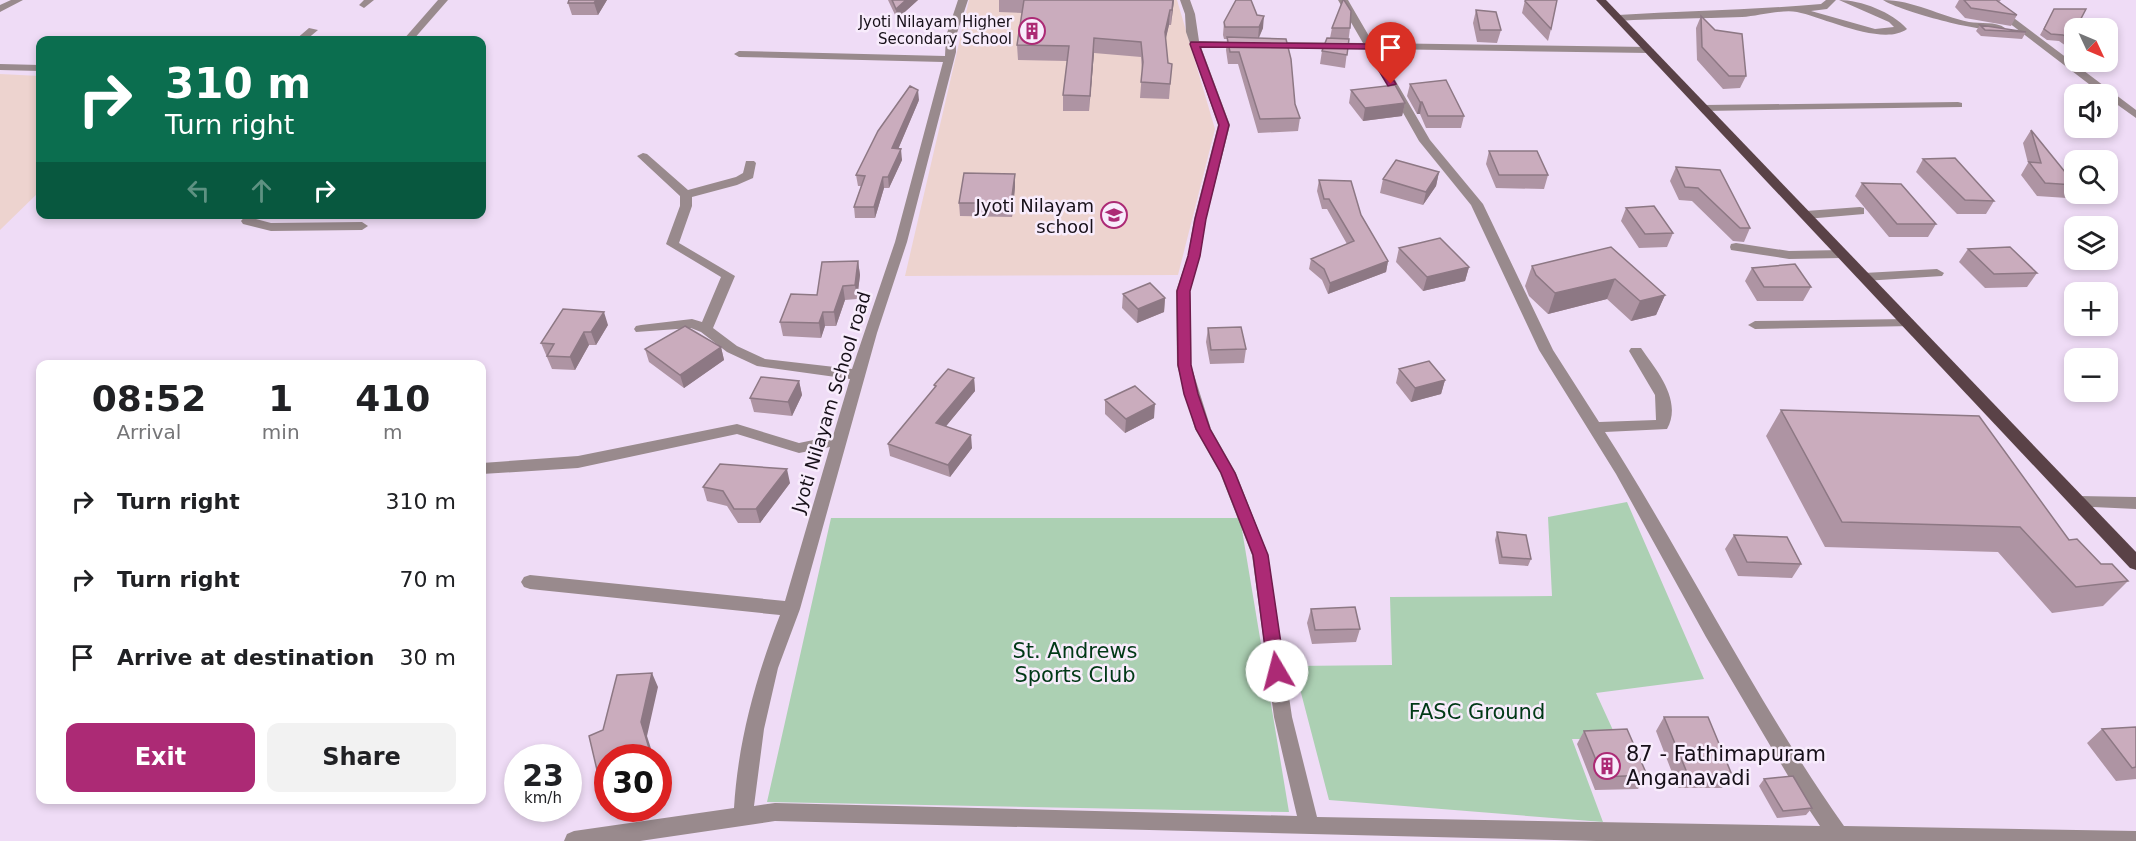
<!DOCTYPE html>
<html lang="en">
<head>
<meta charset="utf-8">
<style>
  :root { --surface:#fff; --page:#f2f2f2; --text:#202124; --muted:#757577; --accent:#ac2a75 }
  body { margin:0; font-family:"DejaVu Sans",sans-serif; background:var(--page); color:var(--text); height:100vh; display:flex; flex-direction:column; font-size:22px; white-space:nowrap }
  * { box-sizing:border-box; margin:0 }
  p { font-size:20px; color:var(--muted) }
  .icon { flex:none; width:33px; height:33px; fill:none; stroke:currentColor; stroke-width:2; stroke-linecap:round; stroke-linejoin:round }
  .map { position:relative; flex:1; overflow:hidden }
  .drawer { position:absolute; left:36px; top:360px; width:450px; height:444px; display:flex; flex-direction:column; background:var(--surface); border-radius:12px; box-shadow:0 3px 9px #0003 }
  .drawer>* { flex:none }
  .top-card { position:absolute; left:36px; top:36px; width:450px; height:183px; border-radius:12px; box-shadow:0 3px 9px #0003; background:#0b6e4f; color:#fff; overflow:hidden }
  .needle { width:39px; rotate:134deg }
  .tools { position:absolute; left:2064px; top:18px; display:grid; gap:12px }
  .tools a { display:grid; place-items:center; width:54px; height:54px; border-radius:12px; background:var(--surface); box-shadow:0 3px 9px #0003; font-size:30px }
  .speed { position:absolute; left:504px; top:744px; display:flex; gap:12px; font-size:30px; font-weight:700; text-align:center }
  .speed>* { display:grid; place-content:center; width:78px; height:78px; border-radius:50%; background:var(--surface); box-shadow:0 3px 9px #0003; line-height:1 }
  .speed small { font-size:15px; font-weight:400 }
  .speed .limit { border:9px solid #d22; background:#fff; color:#111 }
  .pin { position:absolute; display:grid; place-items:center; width:51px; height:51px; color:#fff; margin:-62px -26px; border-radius:50% 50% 50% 0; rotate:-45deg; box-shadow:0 0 6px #0007 }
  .pin .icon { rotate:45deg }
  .me { position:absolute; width:66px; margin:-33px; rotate:352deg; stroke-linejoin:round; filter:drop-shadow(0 0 4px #0008) }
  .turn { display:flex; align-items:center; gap:21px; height:126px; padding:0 30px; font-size:27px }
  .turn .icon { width:78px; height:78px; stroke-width:2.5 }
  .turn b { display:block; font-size:42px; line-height:51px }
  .lanes { display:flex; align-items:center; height:57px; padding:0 30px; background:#0003; justify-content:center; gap:30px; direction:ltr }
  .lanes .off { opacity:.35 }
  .eta { display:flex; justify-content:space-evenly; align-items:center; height:102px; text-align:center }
  .eta b { font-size:36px; font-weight:800; line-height:42px }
  .cta { display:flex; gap:12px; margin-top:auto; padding:12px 30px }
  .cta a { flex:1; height:69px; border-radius:12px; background:var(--accent); color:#fff; font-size:24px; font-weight:800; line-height:69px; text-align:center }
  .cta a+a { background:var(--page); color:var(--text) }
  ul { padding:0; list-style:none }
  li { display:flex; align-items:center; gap:18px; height:78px; padding:0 30px }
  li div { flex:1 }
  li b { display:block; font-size:22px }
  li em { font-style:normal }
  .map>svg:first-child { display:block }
</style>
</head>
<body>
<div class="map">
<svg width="2136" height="841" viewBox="0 0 2136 841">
  <rect width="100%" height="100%" fill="#efdcf6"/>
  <path fill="#edd3cf" d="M969,0H1177L1215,129L1178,275L905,276Z
    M0,74L40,76V191L0,230Z"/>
  <path fill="#acd0b3" d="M1627,502L1704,679L1596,693L1617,739H1572L1603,822L1329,800L1294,666L1392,665L1390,597L1552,596L1548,517Z
    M831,518H1240L1289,812L767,802Z"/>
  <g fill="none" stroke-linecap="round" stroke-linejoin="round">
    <path fill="#998a8d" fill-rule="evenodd" d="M11,0H23L0,12V5Z
      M364,0H374L364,8L359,5Z
      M438,0H448L413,40H403Z
      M958,0H968L956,36V52L907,242L877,333L800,609L778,668L764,729L754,806L775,803L1297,816L1274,717L1252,555L1220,473L1195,429L1177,365L1176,291L1188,256L1194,219L1218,125L1186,32L1185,14L1180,0H1190L1195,14L1199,41L1246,42L1251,45L1246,48L1201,47L1230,125L1206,219L1200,256L1190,291L1191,365L1211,429L1236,473L1268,555L1292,717L1317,817L1820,826L1800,796L1706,637L1616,474L1539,350L1471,205L1419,141L1367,49L1270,48L1265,45L1270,42L1363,43L1338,0H1348L1373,43L1649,47L1654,50L1649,53L1377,49L1430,140L1483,204L1553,350L1599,422L1656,420L1655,395L1629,351L1631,348H1641C1656,370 1683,400 1667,429L1605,432C1688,562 1755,700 1844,826L2136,831V841H1596L775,821L640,841H564L567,834L574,831L734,808C738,741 756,677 780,615L530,589L524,587L521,582L524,577L530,575L785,601L830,447L799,453L737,434L578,468L482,474V463L578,456L737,424L799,443L833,436L850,379L757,366L727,352L701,332L691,328L636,332L634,329L636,326L641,325L692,319L702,322L721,277L666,244L680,206V196L637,156L643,153L647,154L688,190L736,177L743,173L746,161H754L756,163L753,178L737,185L692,197V206L679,243L735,276L713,328L737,346L765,359L852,369L895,242L943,62L739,57L734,54L739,51L945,56L946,36Z
      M1826,0H1836L1827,9L1811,11L1875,29L1894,27L1889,22L1839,0C1861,0 1892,12 1907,29C1883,47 1823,17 1797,12C1783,9 1758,16 1742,17C1701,19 1659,18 1618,21L1613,18L1618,15C1686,11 1753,10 1821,4Z
      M1883,0C1913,0 1940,16 1969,22C1980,24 1996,21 2005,28C1992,37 1897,10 1883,0Z
      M1979,0H1990L2136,110V118L2108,98V94H2102Z
      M309,28L318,30L306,40H295Z
      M0,64L40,65V71L0,70Z
      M1958,102L1962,103V107L1704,111L1699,108L1704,105Z
      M1860,207L1864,208V214L1806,219L1800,215L1806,211Z
      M247,214H260L256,219L271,223L362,222L368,226L362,230L271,231L243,224L241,221Z
      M1736,243L1789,251L1842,250L1848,254L1842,258L1789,259L1731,250L1730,247L1731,244Z
      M1937,269L1944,273L1942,276L1864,281L1857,277L1864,273Z
      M1908,319L1913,320L1915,323L1913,326L1755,329L1748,325L1755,321Z
      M2078,496L2136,497V509L2072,506L2070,502L2072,498Z"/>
    <path fill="#5a4247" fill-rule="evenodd" d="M1596,0H1606L2136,552V570L2130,568Z"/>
  </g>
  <path fill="#ae94a3" d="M607,0L598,15H572L568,3Z
    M888,0H918L897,19Z
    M999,0H1174L1171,25H1169L1165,40L1168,63L1172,64L1169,99L1140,98L1142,72L1141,57L1094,53L1089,111H1063V95L1067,61L1018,60L1017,45L1022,13L999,12Z
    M1525,0L1551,29L1548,41L1522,13Z
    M1959,0H2001L1999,2L2017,15L2011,26L1965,18L1955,7Z
    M1476,10L1501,30L1497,43L1477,42L1473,23Z
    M1257,15L1263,28L1259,38L1295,104L1300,118L1298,131L1258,133L1238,64H1228L1226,50L1227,39H1224L1223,35L1224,22Z
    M2051,15L2074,30L2066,46L2059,41L2047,40L2040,35Z
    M1701,16L1746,76L1740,88L1723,89L1697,60L1696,28Z
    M1980,25L2026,32L2022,39L1981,36L1976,31Z
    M1332,28H1350L1345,68L1320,64L1322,51L1330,38Z
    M1410,84L1464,116L1461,128H1426L1420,114H1417L1407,96Z
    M1351,90L1405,103L1402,116L1363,121L1349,103Z
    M919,100L898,149L902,160L889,188H884L875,218H855L854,207L861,186H858L856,175Z
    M2031,130L2074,183V187L2067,198L2037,196L2021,175L2028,163L2023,143Z
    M1489,151L1548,175L1544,189L1496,188L1486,164Z
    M1923,159L1994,201L1986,214H1957L1916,172Z
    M1676,167L1750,228L1744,242L1733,241L1692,201L1679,200L1670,181Z
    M1439,172L1436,186L1423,205L1380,193L1383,179Z
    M1015,174V187L1012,217L960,216L959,203Z
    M1319,180L1361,215L1388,261L1386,272L1328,294L1322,280L1309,269L1311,259L1347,244L1327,209H1322L1317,191Z
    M1862,183L1936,224L1928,237H1889L1855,196Z
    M1626,208L1673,233L1667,247L1639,248L1621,221Z
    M1611,247L1665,295L1656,315L1631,321L1607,299L1548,314L1529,296L1525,286L1532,266Z
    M1399,248L1469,267L1465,281L1423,291L1396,262Z
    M1968,249L2037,273L2027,287L1985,288L1959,262Z
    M858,261L860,275L857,299L845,300L836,326H825L821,338L783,336L780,322L817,295Z
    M1752,268L1811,287L1803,301H1757L1745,281Z
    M1123,294L1165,298L1164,312L1137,323L1122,308Z
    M608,325L596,345H589L575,370L552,369L541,343Z
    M1208,328L1246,349L1244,363L1210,364L1206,342Z
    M721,347L724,360L684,388L649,362L645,349Z
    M1399,369L1445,380L1441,394L1411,402L1396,383Z
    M974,378L975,391L946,426L972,448L950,477L890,456L888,444L935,388L934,385Z
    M799,381L802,395L792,416L754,412L750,398Z
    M1105,400L1154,418L1125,433L1105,414Z
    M1781,410L2069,540L2101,564L2128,581L2103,606L2052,613L1998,552L1825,547L1766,436Z
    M790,483L760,523H738L727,506L707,501L703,487Z
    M1497,532L1531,559L1528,566L1499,564L1495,540Z
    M1734,535L1801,564L1792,578L1738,576L1725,549Z
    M1311,609L1360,629L1356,642L1312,644L1307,623Z
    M1664,717L1732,775L1722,788H1678L1656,731Z
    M2136,727V779L2116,781L2087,743L2102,729Z
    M1584,731L1647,775L1638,789L1595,790L1577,744Z
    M1764,779L1812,808L1806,815L1777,818L1759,786Z"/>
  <path fill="#8d7884" d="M596,0H607L598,15L594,3Z
    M906,0H918L897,19L896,9Z
    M1173,0H1174L1171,25L1172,10Z
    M1170,10L1169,25L1164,47L1165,32Z
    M1264,16L1263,28L1258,39L1259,27Z
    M1094,38V53L1089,111L1090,96Z
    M918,90L919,100L894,159L892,148Z
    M1420,102H1422L1420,114H1417Z
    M1405,103L1402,116L1363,121L1365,108Z
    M901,149L902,160L889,188L888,177Z
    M1439,172L1436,186L1423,205L1426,192Z
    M1015,174V187L1012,217L1011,203Z
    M883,177L884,188L875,218L874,207Z
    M858,261L860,275L857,299L855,285Z
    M1388,261L1386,272L1328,294L1330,283Z
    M1469,267L1465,281L1423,291L1427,277Z
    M1615,279L1607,299L1548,314L1555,293Z
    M843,286L845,300L836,326L834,312Z
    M1665,295L1656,315L1631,321L1640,301Z
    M1165,298L1164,312L1137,323L1138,309Z
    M604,312L608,325L596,345L591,332Z
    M823,312L825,326L821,338L819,323Z
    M584,332L589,345L575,370L570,357Z
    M721,347L724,360L684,388L680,375Z
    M974,378L975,391L938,436L936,423Z
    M1445,380L1441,394L1411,402L1415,388Z
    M799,381L802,395L792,416L788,402Z
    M1155,404L1154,418L1125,433L1126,419Z
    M971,435L972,448L950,477L948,465Z
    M787,469L790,483L760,523L756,509Z
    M652,673L658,687L647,736L654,758H627L641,722Z
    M608,765V782L604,783L597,770Z"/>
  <path fill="#caacbd" stroke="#8d7884" stroke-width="1.5" d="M569,0H596L594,3H568Z
    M892,0H906L896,9Z
    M1024,0H1173L1172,10H1170L1165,32L1168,63L1172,64L1170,84L1141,82L1143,62L1141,42L1094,38L1090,96L1063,95L1069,46L1017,45Z
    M1236,0H1251L1257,15L1264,16L1259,27H1225L1224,22Z
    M1343,0H1344L1351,11L1350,28H1332Z
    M1526,0H1557L1551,29L1525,1Z
    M1964,0H1996L2017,15L1971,8Z
    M2054,9H2086L2076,28H2074V30L2069,39L2063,35L2051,34L2044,29Z
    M1476,10L1496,12L1501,30H1480Z
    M1701,16L1715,30L1742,34L1746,76H1729L1702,47Z
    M1980,25L2026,32L1985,30Z
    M1227,37L1286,39L1291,59L1295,104L1300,118L1260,119L1239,52H1230Z
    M1327,38L1349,39L1347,55L1322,51Z
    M1446,80L1464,116H1428L1422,102H1420L1410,84Z
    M1395,85L1405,103L1365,108L1351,90Z
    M910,86L918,90L892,148L901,149L888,177H883L874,207H854L865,176L856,175L878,131Z
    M2031,130L2074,183V185L2045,183L2029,162L2041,163Z
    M1489,151H1537L1548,175H1499Z
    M1955,158L1994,201L1965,200L1923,159Z
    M1396,160L1439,172L1426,192L1383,179Z
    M1676,167L1720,170L1750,228H1740L1698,188L1685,187Z
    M964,173L1015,174L1011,203H959Z
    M1319,180L1351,181L1361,215L1388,261L1330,283L1324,269L1311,259L1354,241L1329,199H1324Z
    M1862,183L1901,184L1936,224H1897Z
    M1654,206L1673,233L1645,234L1626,208Z
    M1440,238L1469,267L1427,277L1399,248Z
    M1611,247L1665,295L1640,301L1615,279L1555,293L1536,275L1532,266Z
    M2010,247L2037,273L1994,274L1968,249Z
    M858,261L855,285L843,286L834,312H823L819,323L780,322L791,294L817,295L822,262Z
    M1795,264L1811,287H1764L1752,268Z
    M1150,283L1165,298L1138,309L1123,294Z
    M563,309L604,312L591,332H584L570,357L547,356L554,344L541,343Z
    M685,326L721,347L680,375L645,349Z
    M1241,327L1246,349L1211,350L1208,328Z
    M1429,361L1445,380L1415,388L1399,369Z
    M948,369L974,378L936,423L971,435L948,465L888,444L936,386L934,385Z
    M761,377L799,381L788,402L750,398Z
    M1135,386L1155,404L1126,419L1105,400Z
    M1781,410L1979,416L2069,540L2077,539L2101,564H2112L2128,581L2076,587L2020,527L1842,522Z
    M720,464L787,469L756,509H734L723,491L703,487Z
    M1497,532L1526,535L1531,559L1502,557Z
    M1734,535L1787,537L1801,564L1747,562Z
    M1355,607L1360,629L1315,630L1311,609Z
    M652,673L641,722L649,748L627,758H608V765L597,770L589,736L603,730L617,675Z
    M1664,717H1708L1732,775H1688Z
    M2136,727V767L2132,768L2102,729Z
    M1627,729L1647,775L1603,777L1584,731Z
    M1793,776L1812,808L1783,811L1764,779Z"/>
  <path fill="#ac2a75" stroke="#701b4c" stroke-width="1.5" d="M1191,42L1369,44L1373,46L1396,84L1388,86L1366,49L1200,47L1229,125L1206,219L1200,256L1190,291L1191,365L1198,394L1210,429L1235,473L1268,555L1285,671L1283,676L1277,678L1271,676L1268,671L1253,555L1221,473L1196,429L1184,394L1178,365L1177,291L1188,256L1195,219L1219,125L1190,44Z"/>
  <defs>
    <symbol id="building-ring" viewBox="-11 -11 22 22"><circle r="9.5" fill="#f8ecfc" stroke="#ac2a75" stroke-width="1.5"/><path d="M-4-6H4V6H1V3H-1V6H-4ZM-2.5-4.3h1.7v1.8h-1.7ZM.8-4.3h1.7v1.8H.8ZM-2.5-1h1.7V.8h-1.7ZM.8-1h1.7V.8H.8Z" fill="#ac2a75"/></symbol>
    <symbol id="school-ring" viewBox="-11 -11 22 22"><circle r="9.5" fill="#f8ecfc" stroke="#ac2a75" stroke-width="1.5"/><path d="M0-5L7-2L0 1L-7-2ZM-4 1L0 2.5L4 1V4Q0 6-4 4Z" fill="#ac2a75"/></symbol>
  </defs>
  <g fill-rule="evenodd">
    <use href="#building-ring" x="1017" y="16" width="30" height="30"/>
    <use href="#school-ring" x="1099" y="200" width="30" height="30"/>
    <use href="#building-ring" x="1592" y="751" width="30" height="30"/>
  </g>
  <g text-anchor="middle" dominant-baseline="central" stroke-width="5" stroke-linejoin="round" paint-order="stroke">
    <g font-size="15" fill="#171019" stroke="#f8ecfc" text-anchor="end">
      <text x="1012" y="22">Jyoti Nilayam Higher<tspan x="1012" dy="17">Secondary School</tspan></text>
    </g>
    <g font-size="18" fill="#171019" stroke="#f8ecfc" text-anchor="end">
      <text x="1094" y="205">Jyoti Nilayam<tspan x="1094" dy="21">school</tspan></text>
    </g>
    <g font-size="18" fill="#171019" stroke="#f8ecfc">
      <text transform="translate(831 402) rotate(-73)">Jyoti Nilayam School road</text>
    </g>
    <g font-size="21" fill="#003916" stroke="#f8ecfc">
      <text x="1075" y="651">St. Andrews<tspan x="1075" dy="24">Sports Club</tspan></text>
      <text x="1477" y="712">FASC Ground</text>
    </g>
    <g font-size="21" fill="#171019" stroke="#f8ecfc" text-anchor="start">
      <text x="1626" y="754">87 - Fathimapuram<tspan x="1626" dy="24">Anganavadi</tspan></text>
    </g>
  </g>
</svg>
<div class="tools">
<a><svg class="needle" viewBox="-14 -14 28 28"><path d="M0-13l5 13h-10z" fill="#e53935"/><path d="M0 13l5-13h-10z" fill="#757577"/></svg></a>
<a><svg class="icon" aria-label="sound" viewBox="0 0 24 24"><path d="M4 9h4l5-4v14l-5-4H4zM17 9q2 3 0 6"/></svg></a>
<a><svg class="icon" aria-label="search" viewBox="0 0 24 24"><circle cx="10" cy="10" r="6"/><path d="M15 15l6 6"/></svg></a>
<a><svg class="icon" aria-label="layers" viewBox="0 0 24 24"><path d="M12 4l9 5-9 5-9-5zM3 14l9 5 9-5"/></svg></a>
<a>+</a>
<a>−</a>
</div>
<div class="speed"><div>23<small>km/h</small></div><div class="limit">30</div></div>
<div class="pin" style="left:1391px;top:84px;background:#d93025"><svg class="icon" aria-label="arrive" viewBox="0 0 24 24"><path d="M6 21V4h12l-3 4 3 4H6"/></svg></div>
<svg class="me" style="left:1277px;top:671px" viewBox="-20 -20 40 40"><circle r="19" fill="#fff"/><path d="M0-13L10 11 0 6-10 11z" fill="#ac2a75"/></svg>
<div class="top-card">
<div class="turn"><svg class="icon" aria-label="right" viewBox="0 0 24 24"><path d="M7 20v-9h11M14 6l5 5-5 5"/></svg><div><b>310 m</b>Turn right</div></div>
<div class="lanes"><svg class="icon off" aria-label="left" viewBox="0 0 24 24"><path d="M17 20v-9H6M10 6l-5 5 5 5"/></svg><svg class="icon off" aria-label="ahead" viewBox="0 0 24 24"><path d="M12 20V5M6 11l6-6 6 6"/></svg><svg class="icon" aria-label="right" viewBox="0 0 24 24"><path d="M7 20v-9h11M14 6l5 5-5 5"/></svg></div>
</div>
<section class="drawer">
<div class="eta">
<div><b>08:52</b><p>Arrival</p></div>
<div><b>1</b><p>min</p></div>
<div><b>410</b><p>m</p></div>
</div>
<ul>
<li><svg class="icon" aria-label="right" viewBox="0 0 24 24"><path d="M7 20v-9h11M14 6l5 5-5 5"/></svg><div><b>Turn right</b></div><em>310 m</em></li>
<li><svg class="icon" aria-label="right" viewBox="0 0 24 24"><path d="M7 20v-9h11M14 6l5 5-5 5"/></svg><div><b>Turn right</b></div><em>70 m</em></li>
<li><svg class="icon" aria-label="arrive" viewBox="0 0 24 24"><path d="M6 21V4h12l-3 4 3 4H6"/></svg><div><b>Arrive at destination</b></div><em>30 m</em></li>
</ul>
<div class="cta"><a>Exit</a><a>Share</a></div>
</section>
</div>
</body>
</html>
